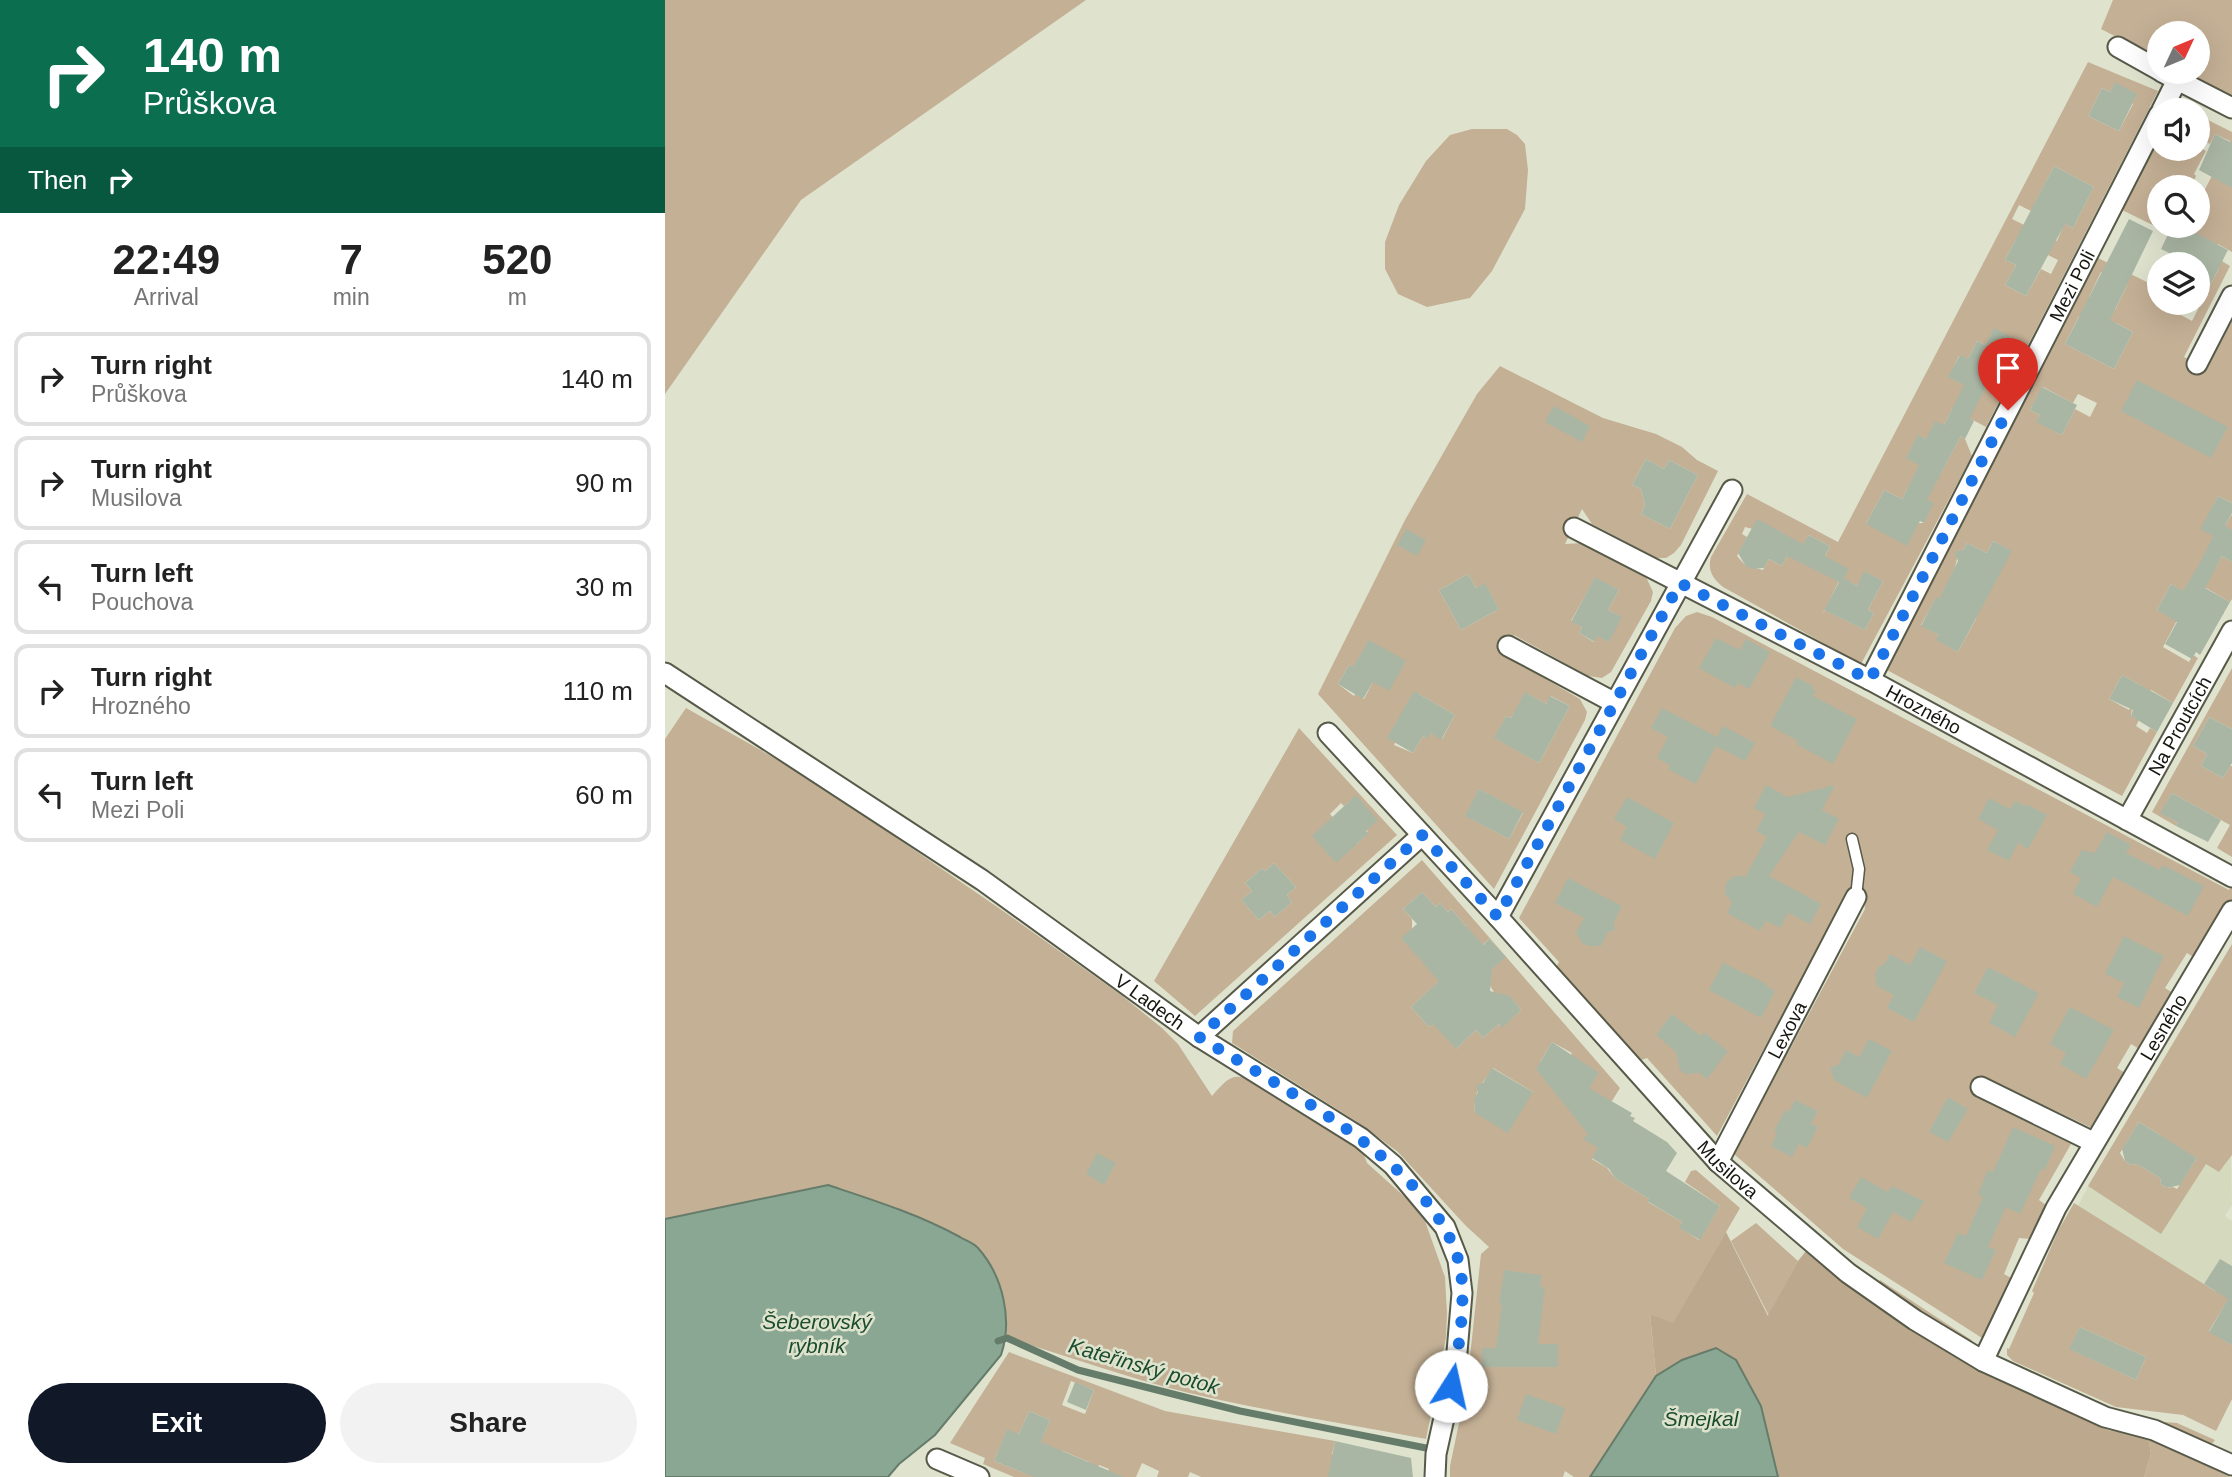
<!DOCTYPE html>
<html lang="en">
<head>
<meta charset="utf-8">
<style>
  :root { --surface:#fff; --page:#f2f2f2; --text:#222; --muted:#767676; --line:#e0e0e0; --accent:#111827 }
  body { margin:0; font-family:Arial,sans-serif; background:var(--page); color:var(--text); height:100vh; display:flex; flex-direction:column; font-size:26px; white-space:nowrap }
  * { box-sizing:border-box; margin:0 }
  p { font-size:23px; color:var(--muted) }
  .icon { flex:none; width:38px; height:38px; fill:none; stroke:currentColor; stroke-width:2; stroke-linecap:round; stroke-linejoin:round }
  .map { position:relative; flex:1; overflow:hidden }
  .details { display:flex; flex-direction:column; background:var(--surface); width:665px }
  .details>* { flex:none }
  .guide { background:#0b6e4f; color:#fff; overflow:hidden }
  .needle { width:46px; rotate:46deg }
  .buttons { position:absolute; left:1482px; top:21px; display:grid; gap:14px }
  .buttons a { display:grid; place-items:center; width:63px; height:63px; border-radius:50%; background:var(--surface); box-shadow:0 7px 28px #0002; font-size:35px }
  .pin { position:absolute; display:grid; place-items:center; width:60px; height:60px; color:#fff; margin:-72px -30px; border-radius:50% 50% 50% 0; rotate:-45deg; box-shadow:0 0 7px #0007 }
  .pin .icon { rotate:45deg }
  .me { position:absolute; width:77px; margin:-38px; rotate:10deg; stroke-linejoin:round; filter:drop-shadow(0 0 5px #0008) }
  .turn { display:flex; align-items:center; gap:24px; height:147px; padding:0 28px; font-size:32px }
  .turn .icon { width:91px; height:91px; stroke-width:2.5 }
  .turn b { display:block; font-size:49px; line-height:60px }
  .then { display:flex; align-items:center; height:66px; padding:0 28px; background:#0003; gap:14px; font-size:26px }
  .eta { display:flex; justify-content:space-evenly; align-items:center; height:119px; text-align:center }
  .eta b { font-size:42px; font-weight:700; line-height:49px }
  .action { display:flex; gap:14px; margin-top:auto; padding:14px 28px }
  .action a { flex:1; height:80px; border-radius:42px; background:var(--accent); color:#fff; font-size:28px; font-weight:700; line-height:80px; text-align:center }
  .action a+a { background:var(--page); color:var(--text) }
  ul { padding:0; list-style:none }
  li { display:flex; align-items:center; gap:21px; height:94px; margin:0 14px 10px; padding:0 14px; border:4px solid var(--line); border-radius:14px }
  li div { flex:1 }
  li b { display:block; font-size:26px }
  li em { font-style:normal }
  main { display:flex; flex:1; min-height:0 }
  .map>svg:first-child { display:block }
</style>
</head>
<body>
<main>
<section class="details">
<div class="guide">
<div class="turn"><svg class="icon" aria-label="right" viewBox="0 0 24 24"><path d="M7 20v-9h11M14 6l5 5-5 5"/></svg><div><b>140 m</b>Průškova</div></div>
<div class="then">Then<svg class="icon" aria-label="right" viewBox="0 0 24 24"><path d="M7 20v-9h11M14 6l5 5-5 5"/></svg></div>
</div>
<div class="eta">
<div><b>22:49</b><p>Arrival</p></div>
<div><b>7</b><p>min</p></div>
<div><b>520</b><p>m</p></div>
</div>
<ul>
<li><svg class="icon" aria-label="right" viewBox="0 0 24 24"><path d="M7 20v-9h11M14 6l5 5-5 5"/></svg><div><b>Turn right</b><p>Průškova</p></div><em>140 m</em></li>
<li><svg class="icon" aria-label="right" viewBox="0 0 24 24"><path d="M7 20v-9h11M14 6l5 5-5 5"/></svg><div><b>Turn right</b><p>Musilova</p></div><em>90 m</em></li>
<li><svg class="icon" aria-label="left" viewBox="0 0 24 24"><path d="M17 20v-9H6M10 6l-5 5 5 5"/></svg><div><b>Turn left</b><p>Pouchova</p></div><em>30 m</em></li>
<li><svg class="icon" aria-label="right" viewBox="0 0 24 24"><path d="M7 20v-9h11M14 6l5 5-5 5"/></svg><div><b>Turn right</b><p>Hrozného</p></div><em>110 m</em></li>
<li><svg class="icon" aria-label="left" viewBox="0 0 24 24"><path d="M17 20v-9H6M10 6l-5 5 5 5"/></svg><div><b>Turn left</b><p>Mezi Poli</p></div><em>60 m</em></li>
</ul>
<div class="action"><a>Exit</a><a>Share</a></div>
</section>
<div class="map">
<svg width="1567" height="1477" viewBox="0 0 1567 1477">
  <rect width="100%" height="100%" fill="#dfe3ce"/>
  <path fill="#d5dabe" d="M1566,1154L1567,1205L1560,1216L1567,1221V1266L1539,1284L1413,1206L1423,1186L1496,1233L1541,1163Z"/>
  <path fill="#c4b095" fill-rule="evenodd" d="M0,0H421L136,200L0,394Z
    M1448,0H1567V99L1517,72H1533V33H1494V59L1436,29Z
    M1423,62L1493,91L1321,427L1287,409L1279,425L1261,439L1253,436L1242,458L1275,475L1296,436L1300,439L1307,456L1196,664L1058,587C1048,579 1042,570 1046,557L1082,494L1173,542ZM1450,83L1468,104L1454,131L1423,116L1437,88L1445,92ZM1389,166L1429,187L1408,228L1368,207ZM1354,205L1398,227L1392,241L1347,219ZM1351,239L1393,260L1386,274L1376,269L1361,296L1340,285L1351,265L1340,260ZM1329,329L1350,340L1342,358L1337,356L1317,394L1284,377L1294,356L1303,359L1312,341L1320,345ZM1242,489L1259,523L1201,524L1219,490L1237,499ZM1080,527L1130,540L1117,566L1104,559L1098,570L1080,565L1072,556L1082,537L1077,534ZM1144,535L1165,546L1153,571L1134,553ZM1200,572L1218,581L1203,610L1209,613L1200,630L1160,610L1157,615L1176,577L1192,586Z
    M1533,115L1567,132V252L1553,244L1547,255L1565,266L1519,357L1542,369L1567,321V503L1553,496L1536,529H1558L1567,514V508V530L1545,577L1557,556L1567,562V599L1565,602L1541,588L1519,591L1559,613L1551,624L1519,607L1498,647L1524,662L1528,655L1533,658L1508,703L1486,690L1467,709L1466,716L1474,720L1471,726L1482,733L1485,728L1492,732L1457,796L1220,669L1433,258L1490,286L1494,278V303H1506L1503,308L1527,321L1554,268L1531,255L1526,264H1501C1508,251 1521,244 1528,231L1521,226H1533V191L1538,193L1565,141L1550,134L1545,144L1539,141L1536,148L1541,151L1529,174L1531,176L1526,187H1494V226H1507L1504,233L1457,210L1494,138V149H1533ZM1436,272L1462,285L1450,310L1424,297ZM1414,316L1446,332L1451,323L1468,332L1449,369L1400,344ZM1378,387L1408,403L1413,394L1432,403L1425,417L1410,409L1397,435L1372,421L1375,415L1365,410ZM1328,541L1346,551L1289,571L1294,551L1299,549L1302,543L1322,553ZM1506,584L1517,591L1503,616L1492,610ZM1271,598L1311,619L1293,652L1272,640L1274,635L1256,625ZM1457,675L1477,686L1464,710L1444,699Z
    M807,129H842L852,135L860,144L863,170L860,209L827,271L805,298L762,307L733,294L720,269V242L734,205L761,161L785,135Z
    M835,366L938,418L991,434L1017,447L1032,460L1053,471L1016,545L1009,553L1001,558H992L927,524L917,509L900,544L918,543L981,577L988,592L986,601L946,672L937,678L923,676L849,635L838,654L915,699L922,712L920,720L829,889L653,694L740,520L812,394ZM981,459L999,469L1004,460L1033,475L1005,529L976,514L980,505L976,489L967,485ZM803,574L811,588L820,584L834,609L796,630L774,590ZM930,578L954,590L943,610L956,617L933,636L929,642L914,633L917,627L906,621ZM684,665L708,682L699,699L690,694L689,696L673,684ZM861,693L881,704L886,696L905,706L874,763L830,738L841,716L846,718ZM754,694L790,715L777,739L766,733L763,738L758,736L748,753L729,745ZM814,789L858,813L844,839L801,816Z
    M1032,612L1047,617L1564,890L1567,882V903L1557,913L1528,957L1522,953L1500,988L1510,994L1476,1050L1466,1044L1452,1068L1462,1074L1427,1128L1318,1076L1309,1096L1406,1144L1374,1200L1381,1205L1365,1239L1354,1238L1339,1274L1348,1279L1322,1334L1317,1338L1178,1249L1069,1154L1200,909L1198,894L1185,888L1052,1136L982,1058L971,1062L889,971L894,962L854,918L1010,628L1021,616Z
    M1567,668V729L1544,717L1528,746L1542,754L1536,766L1558,778L1565,766H1567V857L1552,848L1565,825L1507,793L1496,813L1513,823L1511,826L1487,812Z
    M21,708L143,777L341,913L456,995L497,1028L513,1044L547,1096C569,1071 569,1074 601,1085L696,1147L702,1163L741,1198L760,1221L780,1277L782,1313L781,1337L761,1439C681,1424 600,1411 520,1392C460,1377 402,1356 342,1338L339,1303L312,1247L269,1223L164,1185L0,1219V739Z
    M634,728L732,835L530,1016L489,981ZM691,796L703,833L692,844L665,814L676,803L679,806ZM609,863L631,887L622,895L627,902L610,917L605,911L594,920L576,900L587,891L580,883L597,868L600,871Z
    M757,860L955,1088L947,1101L939,1139L927,1159L942,1168L950,1178L984,1199L983,1202L1017,1222L1015,1228L1034,1240L1055,1206L1020,1182L1026,1171L1031,1170L1075,1208L1008,1324L985,1314L991,1376L925,1477H909L900,1471L898,1477H785V1466L802,1385L816,1254L824,1247L801,1226L733,1152L691,1121L567,1043L568,1031ZM757,892L771,907L775,903L783,912L786,909L802,927L747,929V919L738,909ZM824,939L840,957L819,976L832,997L847,999L856,1010L837,1027L834,1024L818,1038L811,1030L791,1049L776,1017L764,1027L746,1007L805,953L807,955ZM887,1042L907,1053L895,1073L875,1062ZM828,1068L868,1092L810,1113C808,1091 816,1086 828,1068Z
    M1567,944V1155L1554,1172L1541,1164L1496,1234L1423,1186ZM1474,1122L1495,1135L1492,1141L1532,1158L1512,1189L1508,1187L1502,1188L1496,1184L1495,1178L1472,1164L1466,1165L1460,1161L1455,1153Z
    M1409,1203L1550,1291L1567,1266V1293L1544,1331L1567,1345V1399L1551,1431L1518,1415L1451,1407L1348,1361L1342,1355V1348L1344,1349L1369,1293L1367,1291L1393,1231ZM1415,1327L1481,1357L1471,1380L1405,1349Z
    M1091,1223L1133,1261L1104,1316L1066,1241Z
    M1215,1280L1308,1341L1297,1338L1213,1286Z
    M344,1352L500,1411L670,1441L667,1454L701,1462L663,1477H536L525,1472L523,1477H492L494,1471L477,1463L471,1477H449L442,1474L444,1469L434,1465L429,1477H418L424,1462L398,1451L381,1477H349L318,1464L320,1458L285,1443ZM406,1381L429,1390L420,1414L397,1405ZM364,1411L385,1420L362,1474L329,1461L342,1430L354,1434Z
    M1486,1421L1512,1423L1550,1440L1546,1445Z
    M1483,1437L1565,1477H1479L1486,1454Z"/>
  <path fill="#bca88d" d="M1061,1232L1103,1316L1133,1261L1141,1251L1249,1332L1322,1374L1443,1430L1483,1437L1486,1454L1479,1477H1113L1096,1406L1017,1360L991,1376L985,1314L1008,1323Z"/>
  <path fill="#89a792" stroke="#667c6b" stroke-width="2" d="M163,1185C208,1200 253,1214 295,1237C300,1240 309,1243 313,1248C338,1276 348,1320 336,1355L270,1435L234,1464L223,1477H0V1219Z
    M1051,1348L1071,1360L1096,1406L1113,1477H925L991,1376L1017,1360Z"/>
  <g fill="none" stroke-linecap="round" stroke-linejoin="round">
    <path stroke="#667c6b" stroke-width="7" d="M333,1341L342,1338L413,1370L575,1411L761,1448"/>
  </g>
  <path fill="#aab6a4" d="M1450,82L1472,94L1454,131L1423,116L1437,88L1445,92Z
    M1550,134L1567,143V188L1534,170Z
    M1389,166L1429,187L1408,228L1400,224L1361,296L1340,285L1351,265L1340,260Z
    M1464,219L1488,231L1445,320L1468,332L1449,369L1400,344Z
    M1507,226H1518L1563,250L1533,309V264H1527L1496,249Z
    M1329,328L1351,340L1342,358L1337,356L1305,418L1309,421L1300,439L1296,436L1262,500L1269,503L1259,523L1255,521L1242,546L1201,524L1219,490L1237,499L1254,465L1241,458L1253,435L1261,439L1270,421L1279,425L1299,385L1283,377L1295,355L1303,359L1312,341L1320,345Z
    M1472,380L1563,427L1546,458L1456,411Z
    M1377,387L1412,405L1397,435L1371,422L1375,415L1365,410Z
    M889,406L925,426L917,442L880,422Z
    M981,459L999,469L1004,460L1033,475L1005,529L976,514L980,505L976,489L967,485Z
    M1553,496L1567,503V513L1560,526L1567,530V562L1557,556L1540,588L1565,602L1535,655L1531,652L1527,659L1500,644L1512,622L1492,610L1506,584L1518,591L1536,561L1548,536L1535,529Z
    M1092,519L1138,544L1144,535L1165,546L1160,556L1184,569L1179,578L1192,586L1199,571L1218,581L1203,610L1209,613L1200,630L1159,610L1174,582L1122,556L1117,566L1104,559L1099,568L1086,569L1080,565L1073,553Z
    M741,529L761,540L752,556L732,545Z
    M1328,541L1347,551L1293,652L1271,640L1274,635L1256,626L1271,597L1274,599L1293,561L1290,552L1299,549L1302,543L1322,553Z
    M803,574L811,588L820,583L834,609L796,630L774,590Z
    M930,577L954,590L943,610L957,617L944,642L933,636L930,642L914,633L917,627L906,622Z
    M1051,638L1075,650L1081,639L1105,652L1084,689L1073,683L1070,688L1034,668Z
    M704,640L741,661L724,691L708,682L698,699L673,684L684,665L688,667Z
    M1457,675L1508,703L1492,732L1466,716L1468,710L1444,699Z
    M1131,677L1148,686L1147,689L1151,691L1148,696L1192,719L1168,764L1131,744L1133,741L1105,726Z
    M749,691L790,715L776,740L766,733L763,739L758,736L748,753L722,738Z
    M860,692L881,704L885,696L905,706L874,763L829,738L841,716L846,718Z
    M997,708L1052,737L1058,726L1090,743L1080,761L1051,746L1031,784L1003,769L1005,765L992,758L1003,737L986,728Z
    M1544,717L1567,729V763L1558,778L1536,766L1542,754L1528,746Z
    M1101,785L1123,797L1170,785L1157,810L1174,819L1160,845L1134,832L1104,876L1156,904L1145,924L1123,913L1115,928L1101,921L1095,931L1062,913L1067,902L1060,894L1061,883L1069,876H1081L1102,837L1091,831L1100,814L1089,808Z
    M814,789L858,812L844,839L800,816Z
    M1507,793L1556,820L1543,842L1511,826L1513,823L1495,813Z
    M691,795L713,820L701,831L704,833L671,863L647,836Z
    M962,797L1009,823L990,859L955,840L962,827L949,819Z
    M1324,798L1345,809L1350,801L1360,806L1361,804L1382,815L1363,849L1353,843L1344,861L1322,850L1333,830L1313,819Z
    M1442,832L1466,845L1461,853L1495,870L1498,865L1539,886L1523,916L1448,877L1432,907L1408,894L1416,878L1405,872L1417,850L1430,853Z
    M609,863L631,887L622,895L627,902L610,917L605,911L594,920L576,900L587,891L580,883L597,868L600,871Z
    M903,878L957,906L949,922L950,930L943,932L936,946H923L917,943L911,933L919,918L890,903Z
    M757,892L771,907L775,903L783,912L786,909L818,945L824,939L841,957L827,969L825,991L845,996L856,1010L837,1028L834,1024L818,1038L811,1030L791,1049L768,1024L764,1027L746,1007L774,981L736,938L752,924L738,909Z
    M1459,936L1499,956L1474,1008L1452,997L1459,983L1440,974Z
    M1255,947L1282,961L1249,1022L1222,1008L1229,995L1212,986L1210,975L1214,966L1219,965L1225,954L1245,965Z
    M1058,963L1102,984L1101,986L1110,991L1096,1018L1044,990Z
    M1323,967L1374,993L1350,1037L1324,1023L1333,1005L1309,993Z
    M1405,1007L1449,1030L1421,1079L1395,1064L1401,1053L1385,1044Z
    M1007,1014L1036,1036L1039,1032L1063,1051L1042,1079L1034,1073L1020,1074L1015,1070L1011,1052L991,1035Z
    M1204,1039L1227,1051L1202,1098L1169,1080L1165,1067L1173,1065L1181,1050L1194,1057Z
    M887,1042L934,1073L924,1088L967,1113L965,1116L970,1118L968,1121L1002,1142L1012,1153L1001,1171L1055,1206L1035,1240L1014,1228L1017,1222L982,1201L984,1199L950,1178L944,1169L927,1158L933,1148L918,1139L923,1134L871,1069Z
    M827,1068L868,1092L843,1133L810,1113L809,1099L813,1092L811,1085L818,1083Z
    M1283,1097L1303,1109L1283,1142L1264,1132Z
    M1130,1100L1153,1111L1146,1124L1153,1127L1142,1148L1134,1144L1127,1157L1106,1146L1112,1133L1109,1131L1120,1110L1124,1112Z
    M1474,1122L1532,1158L1515,1185L1502,1188L1496,1184L1495,1178L1472,1164L1466,1165L1460,1161L1457,1149Z
    M1348,1127L1390,1146L1380,1170L1376,1169L1355,1214L1341,1207L1323,1247L1331,1250L1317,1280L1279,1263L1293,1233L1301,1236L1318,1197L1313,1194L1323,1170L1328,1172Z
    M432,1153L451,1163L439,1185L421,1174Z
    M1196,1177L1223,1192L1227,1186L1259,1201L1246,1222L1228,1212L1213,1239L1192,1227L1202,1208L1184,1198Z
    M1555,1259L1567,1266V1345L1544,1332L1563,1299L1539,1284Z
    M839,1270L877,1275L875,1287H880L873,1344H893V1367H817V1348H831L837,1304H834Z
    M1415,1327L1481,1357L1471,1380L1404,1349Z
    M410,1382L429,1390L421,1410L402,1402Z
    M861,1394L900,1408L891,1434L852,1420Z
    M364,1411L385,1420L376,1442L459,1477H369L329,1461L342,1429L354,1434Z
    M670,1441L746,1458L748,1477H663Z"/>
  <g fill="none" stroke-linecap="round" stroke-linejoin="round">
    <defs>
      <path id="service" d="M1187,839L1194,869L1191,897"/>
      <g id="minor">
        <path d="M1453,47L1494,70"/>
        <path d="M1497,72L1567,108"/>
        <path d="M1497,110L1512,80"/>
        <path d="M1532,364L1567,296"/>
        <path id="s1" d="M909,528L1205,680L1567,877"/>
        <path d="M843,646L950,703"/>
        <path id="s2" d="M0,673L317,880L534,1037L696,1138L728,1165L780,1227L793,1260L797,1293L791,1364L771,1454L770,1477"/>
        <path id="s3" d="M1205,680L1494,115"/>
        <path id="s4" d="M663,733L833,917L1053,1162L1183,1273L1250,1320L1318,1361L1440,1417L1489,1430L1567,1465"/>
        <path id="s5" d="M1462,820L1567,631"/>
        <path d="M833,917L1067,490"/>
        <path d="M534,1037L757,835"/>
        <path d="M1316,1087L1428,1142"/>
        <path id="s6" d="M1053,1162L1191,897"/>
        <path id="s7" d="M1318,1361L1391,1208L1567,911"/>
        <path d="M272,1459L314,1477"/>
      </g>
    </defs>
    <use href="#service" stroke="#575a49" stroke-width="13"/>
    <use href="#minor" stroke="#575a49" stroke-width="23"/>
    <use href="#service" stroke="#fff" stroke-width="10"/>
    <use href="#minor" stroke="#fff" stroke-width="19"/>
  </g>
  <g fill="none" stroke-linecap="round" stroke-linejoin="round">
    <path stroke="#1a73e8" stroke-width="12" stroke-dasharray="0 21.6" d="M786,1386C794,1353 803,1291 793,1259C763,1160 617,1089 534,1037L757,835L833,917L1015,583L1205,680L1343,410"/>
  </g>
  <g text-anchor="middle" dominant-baseline="central" stroke-width="5" stroke-linejoin="round" paint-order="stroke">
    <g font-size="19" fill="#15160f" stroke="#dfe3ce">
      <text stroke="none"><textPath href="#s3" startOffset="443">Mezi Poli</textPath></text>
      <text stroke="none"><textPath href="#s1" startOffset="394">Hrozného</textPath></text>
      <text stroke="none"><textPath href="#s5" startOffset="108">Na Proutcích</textPath></text>
      <text stroke="none"><textPath href="#s2" startOffset="586">V Ladech</textPath></text>
      <text stroke="none"><textPath href="#s7" startOffset="380">Lesného</textPath></text>
      <text stroke="none"><textPath href="#s6" startOffset="149">Lexova</textPath></text>
      <text stroke="none"><textPath href="#s4" startOffset="592">Musilova</textPath></text>
    </g>
    <g font-size="21" font-style="italic" fill="#1a4c2e" stroke="#dfe3ce">
      <text x="152" y="1321">Šeberovský<tspan x="152" dy="24">rybník</tspan></text>
      <text transform="translate(479 1366) rotate(16)">Kateřinský potok</text>
      <text x="1036" y="1418">Šmejkal</text>
    </g>
  </g>
</svg>
<div class="buttons">
<a><svg class="needle" viewBox="-14 -14 28 28"><path d="M0-13l5 13h-10z" fill="#e53935"/><path d="M0 13l5-13h-10z" fill="#767676"/></svg></a>
<a><svg class="icon" aria-label="sound" viewBox="0 0 24 24"><path d="M4 9h4l5-4v14l-5-4H4zM17 9q2 3 0 6"/></svg></a>
<a><svg class="icon" aria-label="search" viewBox="0 0 24 24"><circle cx="10" cy="10" r="6"/><path d="M15 15l6 6"/></svg></a>
<a><svg class="icon" aria-label="layers" viewBox="0 0 24 24"><path d="M12 4l9 5-9 5-9-5zM3 14l9 5 9-5"/></svg></a>
</div>
<div class="pin" style="left:1343px;top:410px;background:#d93025"><svg class="icon" aria-label="arrive" viewBox="0 0 24 24"><path d="M6 21V4h12l-3 4 3 4H6"/></svg></div>
<svg class="me" style="left:786px;top:1386px" viewBox="-20 -20 40 40"><circle r="19" fill="#fff"/><path d="M0-13L10 11 0 6-10 11z" fill="#1a73e8"/></svg>
</div>
</main>
</body>
</html>
